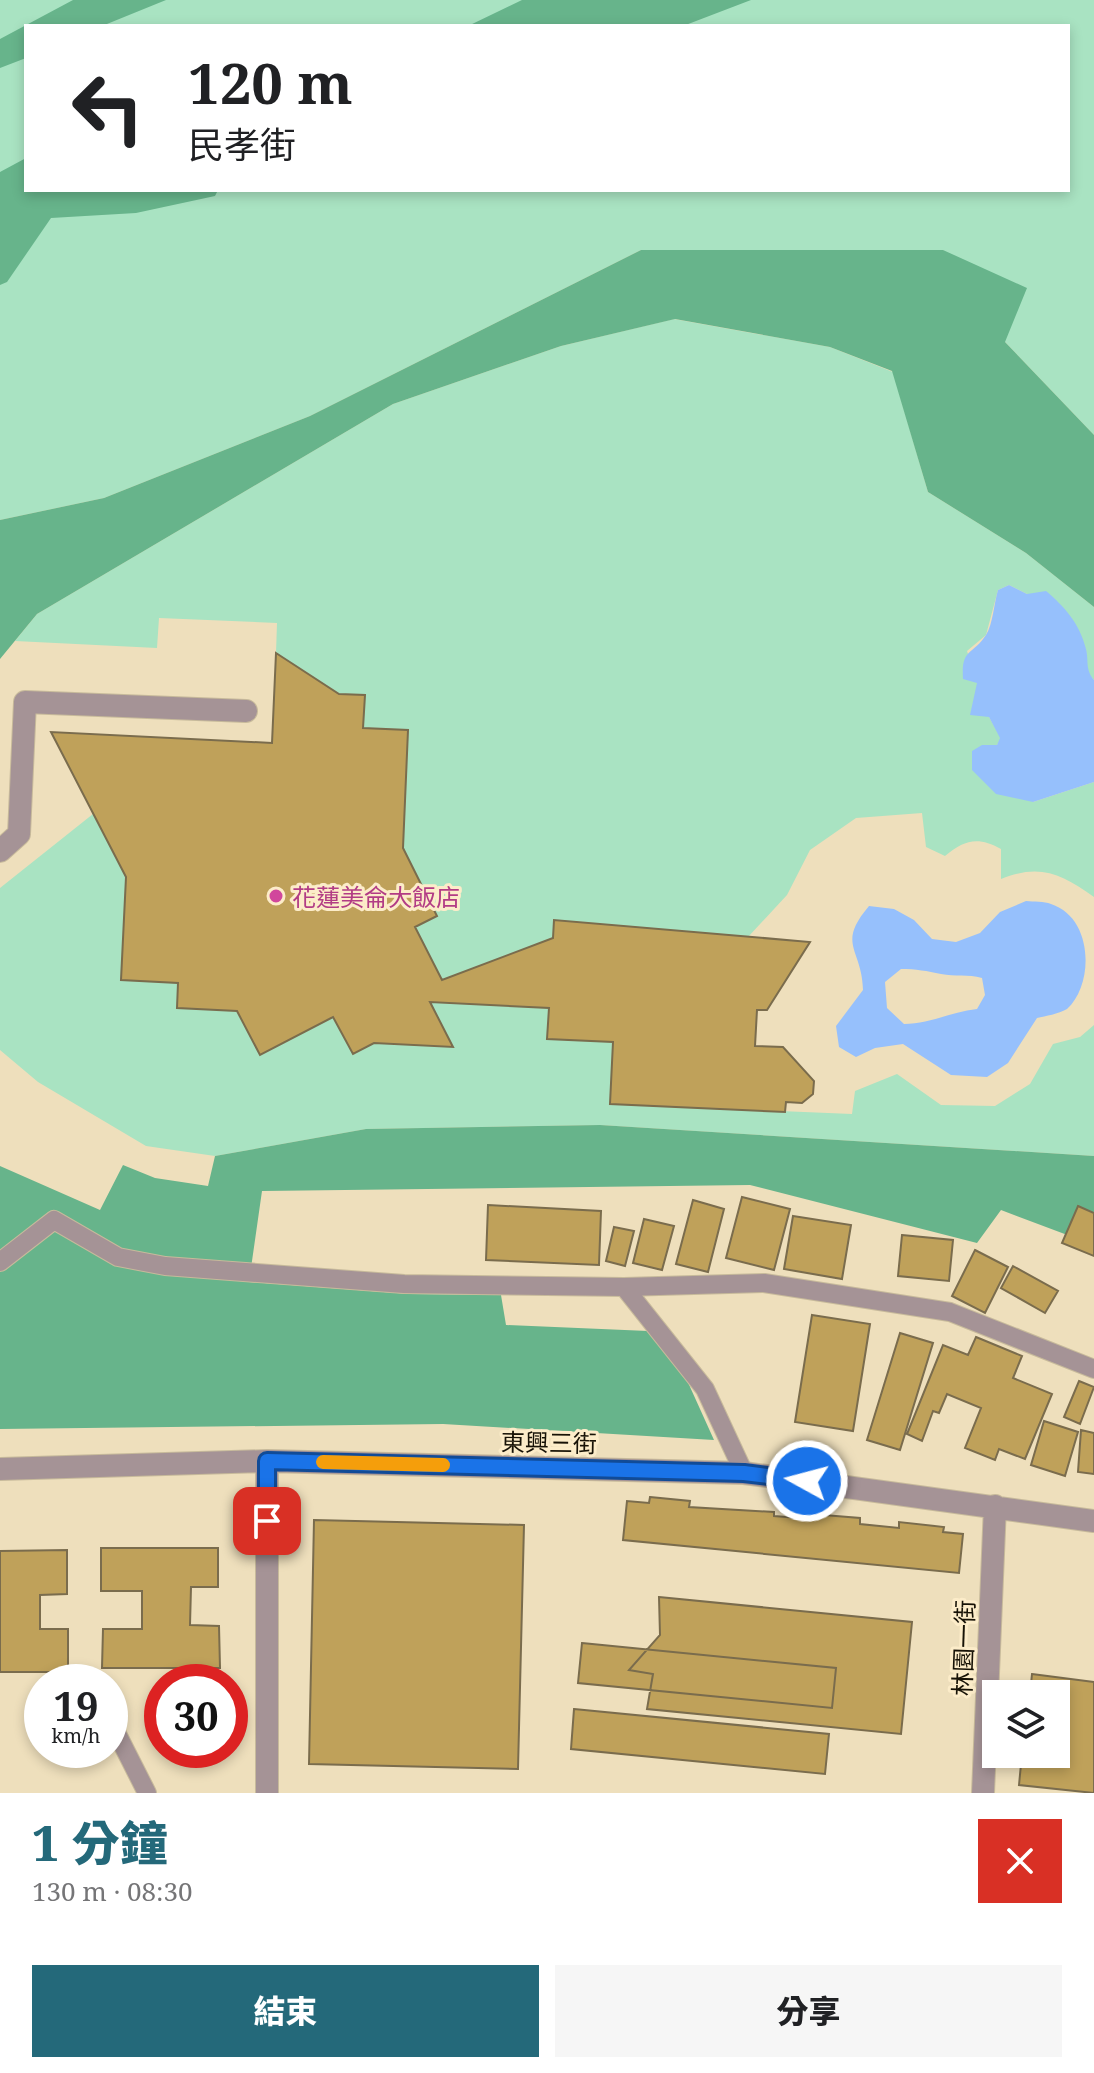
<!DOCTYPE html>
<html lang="zh-TW">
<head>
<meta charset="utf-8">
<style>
  :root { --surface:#fff; --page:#f6f6f6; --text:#202124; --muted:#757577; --accent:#24697a }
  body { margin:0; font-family:"Noto Serif","Noto Sans TC",serif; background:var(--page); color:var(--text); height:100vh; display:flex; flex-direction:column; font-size:30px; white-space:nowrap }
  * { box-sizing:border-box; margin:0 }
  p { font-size:26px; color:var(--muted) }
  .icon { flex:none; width:44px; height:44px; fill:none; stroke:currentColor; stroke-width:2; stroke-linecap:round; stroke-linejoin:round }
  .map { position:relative; height:1793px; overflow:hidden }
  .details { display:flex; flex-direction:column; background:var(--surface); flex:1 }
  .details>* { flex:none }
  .banner { position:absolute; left:24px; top:24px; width:1046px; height:168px; border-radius:0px; box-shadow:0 4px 12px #0003; background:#fff; color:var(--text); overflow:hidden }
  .controls { position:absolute; left:982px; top:1680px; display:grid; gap:16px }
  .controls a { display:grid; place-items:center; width:88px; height:88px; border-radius:0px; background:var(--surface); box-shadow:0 4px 12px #0003; font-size:40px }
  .speed { position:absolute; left:24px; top:1664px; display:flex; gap:16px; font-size:40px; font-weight:700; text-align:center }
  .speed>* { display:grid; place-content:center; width:104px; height:104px; border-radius:50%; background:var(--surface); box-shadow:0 4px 12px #0003; line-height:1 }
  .speed small { font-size:20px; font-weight:400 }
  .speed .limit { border:12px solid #d22; background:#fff; color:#111 }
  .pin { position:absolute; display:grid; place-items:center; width:68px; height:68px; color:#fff; margin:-34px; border-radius:16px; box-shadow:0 4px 12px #0006 }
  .me { position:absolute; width:88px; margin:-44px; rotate:277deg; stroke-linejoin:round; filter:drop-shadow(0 0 6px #0008) }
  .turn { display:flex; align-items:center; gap:28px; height:168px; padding:0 32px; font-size:36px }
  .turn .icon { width:104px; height:104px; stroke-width:2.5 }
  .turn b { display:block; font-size:56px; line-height:68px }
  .round { display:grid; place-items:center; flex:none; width:84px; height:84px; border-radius:0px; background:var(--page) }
  .summary { display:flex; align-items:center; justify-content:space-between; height:136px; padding:0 32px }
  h1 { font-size:48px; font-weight:800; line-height:60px; color:var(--accent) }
  .button { display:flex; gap:16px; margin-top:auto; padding:16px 32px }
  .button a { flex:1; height:92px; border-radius:0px; background:var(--accent); color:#fff; font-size:32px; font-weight:800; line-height:92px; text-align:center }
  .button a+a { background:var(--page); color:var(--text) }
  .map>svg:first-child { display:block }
</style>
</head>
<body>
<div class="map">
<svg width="1094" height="1793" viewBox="0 0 1094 1793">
  <rect width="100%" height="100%" fill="#eedfbc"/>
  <path fill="#a9e3c2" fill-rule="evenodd" d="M0,0H1094V435L1005,342L943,250H641L310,416L104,498L0,520ZM26,26H1068V190H26Z
    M674,319L830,347L893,372L928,492L1026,553L1094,607V680L1087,672L1086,649L1027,594L1009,585L998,590L986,635L967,651L989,717L1001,738L997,745H982L1033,802L1094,782V897C1062,874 1040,863 1001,879V849C978,836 964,840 945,856L926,847L922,813L856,818L810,850L787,895L748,937L554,921L553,938L442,980L415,927L437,915L403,848L408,730L363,728L365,695L339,694L276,653L277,623L159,618L157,648L15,641L37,614L393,404L561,346Z
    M93,814L126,877L121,980L178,983L177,1008L237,1011L260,1055L333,1017L353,1054L374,1043L452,1047L430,1002L549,1008L548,1039L613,1042L611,1104L852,1114L855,1091L897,1074L941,1105L995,1106L1030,1084L1053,1044L1080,1037L1094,1025V1156L600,1125L366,1129L215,1156L146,1146L38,1082L0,1050V888Z"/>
  <path fill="#67b48b" d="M73,0H166L102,26H26V58L0,68V39Z
    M522,0H751L683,26H468Z
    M26,158V190H218L215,196L136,213L51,218L7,282L0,285V172Z
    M641,250H943L1027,288L1005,342L1094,435V607L1026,553L928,492L892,371L830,347L675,319L561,346L393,404L37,614L0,659V520L104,498L310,416Z
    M600,1125L1094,1156V1245L1001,1210L977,1243L750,1185L262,1191L249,1282L410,1294L501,1295L506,1325L648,1331L686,1378L714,1440L443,1424L0,1429V1166L100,1210L123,1165L155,1178L208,1186L215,1156L366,1129Z"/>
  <path fill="#96c0fc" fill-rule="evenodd" d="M1009,585L1027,594L1046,591C1064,606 1080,624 1086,649C1089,662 1085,669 1094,680V782L1033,802L996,794L972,770V751L982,745H997L1000,738L989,717L970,715L977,683L963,679C961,648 972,656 986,635C993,624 994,603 998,590Z
    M1026,901C1034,902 1044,901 1051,904C1094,918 1094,985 1067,1009C1058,1014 1046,1016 1037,1018L1008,1063L987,1077L951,1075L903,1044L875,1048L856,1057L839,1047L836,1026L863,990C862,948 836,945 869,906L894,909L914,920L932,939L956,942L980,933L1000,912ZM901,969C916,969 927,971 941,974C955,977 968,974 982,978L985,995L977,1009C951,1012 929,1024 904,1024L887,1008L885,982Z"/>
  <path fill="#bfa15a" stroke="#7a6c4d" stroke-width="2" d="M276,653L339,694L365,695L363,728L408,730L403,848L437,916L415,927L442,980L553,938L554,920L810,942L767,1010H757L755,1046L783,1047L814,1081L813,1094L802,1103L786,1102L785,1112L610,1104L613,1042L547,1039L549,1008L430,1002L453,1047L374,1043L353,1054L333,1017L260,1055L237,1011L177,1008L178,983L121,980L126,877L51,732L272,743Z
    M742,1197L790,1209L774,1270L726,1258Z
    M693,1200L724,1209L708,1272L676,1264Z
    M488,1205L601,1211L599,1265L486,1260Z
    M1078,1206L1094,1213V1256L1062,1243Z
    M793,1216L851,1225L842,1279L784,1269Z
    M644,1219L674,1226L662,1270L633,1263Z
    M614,1227L634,1231L625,1266L606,1261Z
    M902,1235L953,1240L949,1281L898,1276Z
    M975,1250L1008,1267L985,1313L952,1296Z
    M1013,1266L1058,1291L1045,1313L1001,1288Z
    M812,1315L870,1324L853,1431L795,1422Z
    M900,1333L933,1343L900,1450L867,1440Z
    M976,1337L1022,1356L1013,1378L1052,1394L1025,1459L999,1449L995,1460L965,1448L981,1408L947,1394L939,1413L933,1411L922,1441L907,1434L943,1345L968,1355Z
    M1079,1381L1094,1387L1080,1424L1064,1417Z
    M1044,1421L1078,1432L1065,1476L1031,1465Z
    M1081,1430L1094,1433V1474L1078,1472Z
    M650,1497L690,1501L689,1507L774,1512V1516L812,1519V1514L860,1518V1524L899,1528V1522L944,1527L943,1532L963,1534L959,1573L623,1540L627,1501L649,1503Z
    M314,1520L524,1525L518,1769L309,1764Z
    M101,1548H218V1587H191L190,1625L219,1626L220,1668H102L103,1629H142V1591H101Z
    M67,1550V1594L40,1595V1629H68V1672H0V1551Z
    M659,1597L912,1622L901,1734L647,1709L653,1674L629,1670L660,1635Z
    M582,1643L836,1668L832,1708L578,1683Z
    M1032,1674L1094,1682V1793L1019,1785L1022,1754H1056V1694H1030Z
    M574,1709L829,1734L825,1774L571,1749Z"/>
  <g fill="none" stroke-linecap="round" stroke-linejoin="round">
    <defs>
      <path id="service" d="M0,1262L54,1220L118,1257L165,1266L404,1284L624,1287L764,1283L950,1312L1094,1369
        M624,1287L705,1389L744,1473
        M110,1720L147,1793"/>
      <path id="minor" d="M0,851L19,834L25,702L246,711
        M0,1469L267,1461L744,1473L1094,1521
        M267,1793V1461
        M983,1793L995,1506"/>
    </defs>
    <use href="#service" stroke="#c7ba9b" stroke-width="20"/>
    <use href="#minor" stroke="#c7ba9b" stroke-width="24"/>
    <use href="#service" stroke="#a59396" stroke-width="18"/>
    <use href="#minor" stroke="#a59396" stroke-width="22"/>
  </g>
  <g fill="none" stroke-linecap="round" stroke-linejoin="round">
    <defs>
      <path id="route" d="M267,1521V1461L744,1473L807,1481"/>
    </defs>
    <use href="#route" stroke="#114b97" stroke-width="20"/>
    <use href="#route" stroke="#1a73e8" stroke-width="14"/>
    <path stroke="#f59e0b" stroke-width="14" d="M323,1462L443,1465"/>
  </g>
  <circle fill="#d1479c" stroke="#fcecc9" stroke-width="3" cx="276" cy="896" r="8"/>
  <g text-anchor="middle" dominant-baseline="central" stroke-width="6" stroke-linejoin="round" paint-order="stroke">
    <g font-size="24" fill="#b23c85" stroke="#fcecc9" text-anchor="start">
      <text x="292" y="896">花蓮美侖大飯店</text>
    </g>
    <g font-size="24" fill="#171206" stroke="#fcecc9">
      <text transform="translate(549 1442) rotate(1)">東興三街</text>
      <text transform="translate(963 1648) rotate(-88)">林園一街</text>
    </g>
  </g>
</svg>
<div class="controls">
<a><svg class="icon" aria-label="layers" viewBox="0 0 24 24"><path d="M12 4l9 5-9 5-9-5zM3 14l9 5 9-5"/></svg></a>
</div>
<div class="speed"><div>19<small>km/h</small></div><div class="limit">30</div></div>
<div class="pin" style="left:267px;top:1521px;background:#d93025"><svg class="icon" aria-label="arrive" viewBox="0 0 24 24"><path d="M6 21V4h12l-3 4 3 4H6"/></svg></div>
<svg class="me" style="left:807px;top:1481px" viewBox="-20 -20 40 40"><circle r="17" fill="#1a73e8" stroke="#fff" stroke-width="3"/><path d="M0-11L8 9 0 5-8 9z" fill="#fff"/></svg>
<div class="banner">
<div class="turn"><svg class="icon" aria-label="left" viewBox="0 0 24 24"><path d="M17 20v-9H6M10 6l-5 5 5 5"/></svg><div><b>120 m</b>民孝街</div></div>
</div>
</div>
<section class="details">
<div class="summary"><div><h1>1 分鐘</h1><p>130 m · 08:30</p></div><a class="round" style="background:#d93025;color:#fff"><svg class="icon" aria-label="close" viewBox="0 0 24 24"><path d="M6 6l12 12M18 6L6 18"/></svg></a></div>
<div class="button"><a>結束</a><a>分享</a></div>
</section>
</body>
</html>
